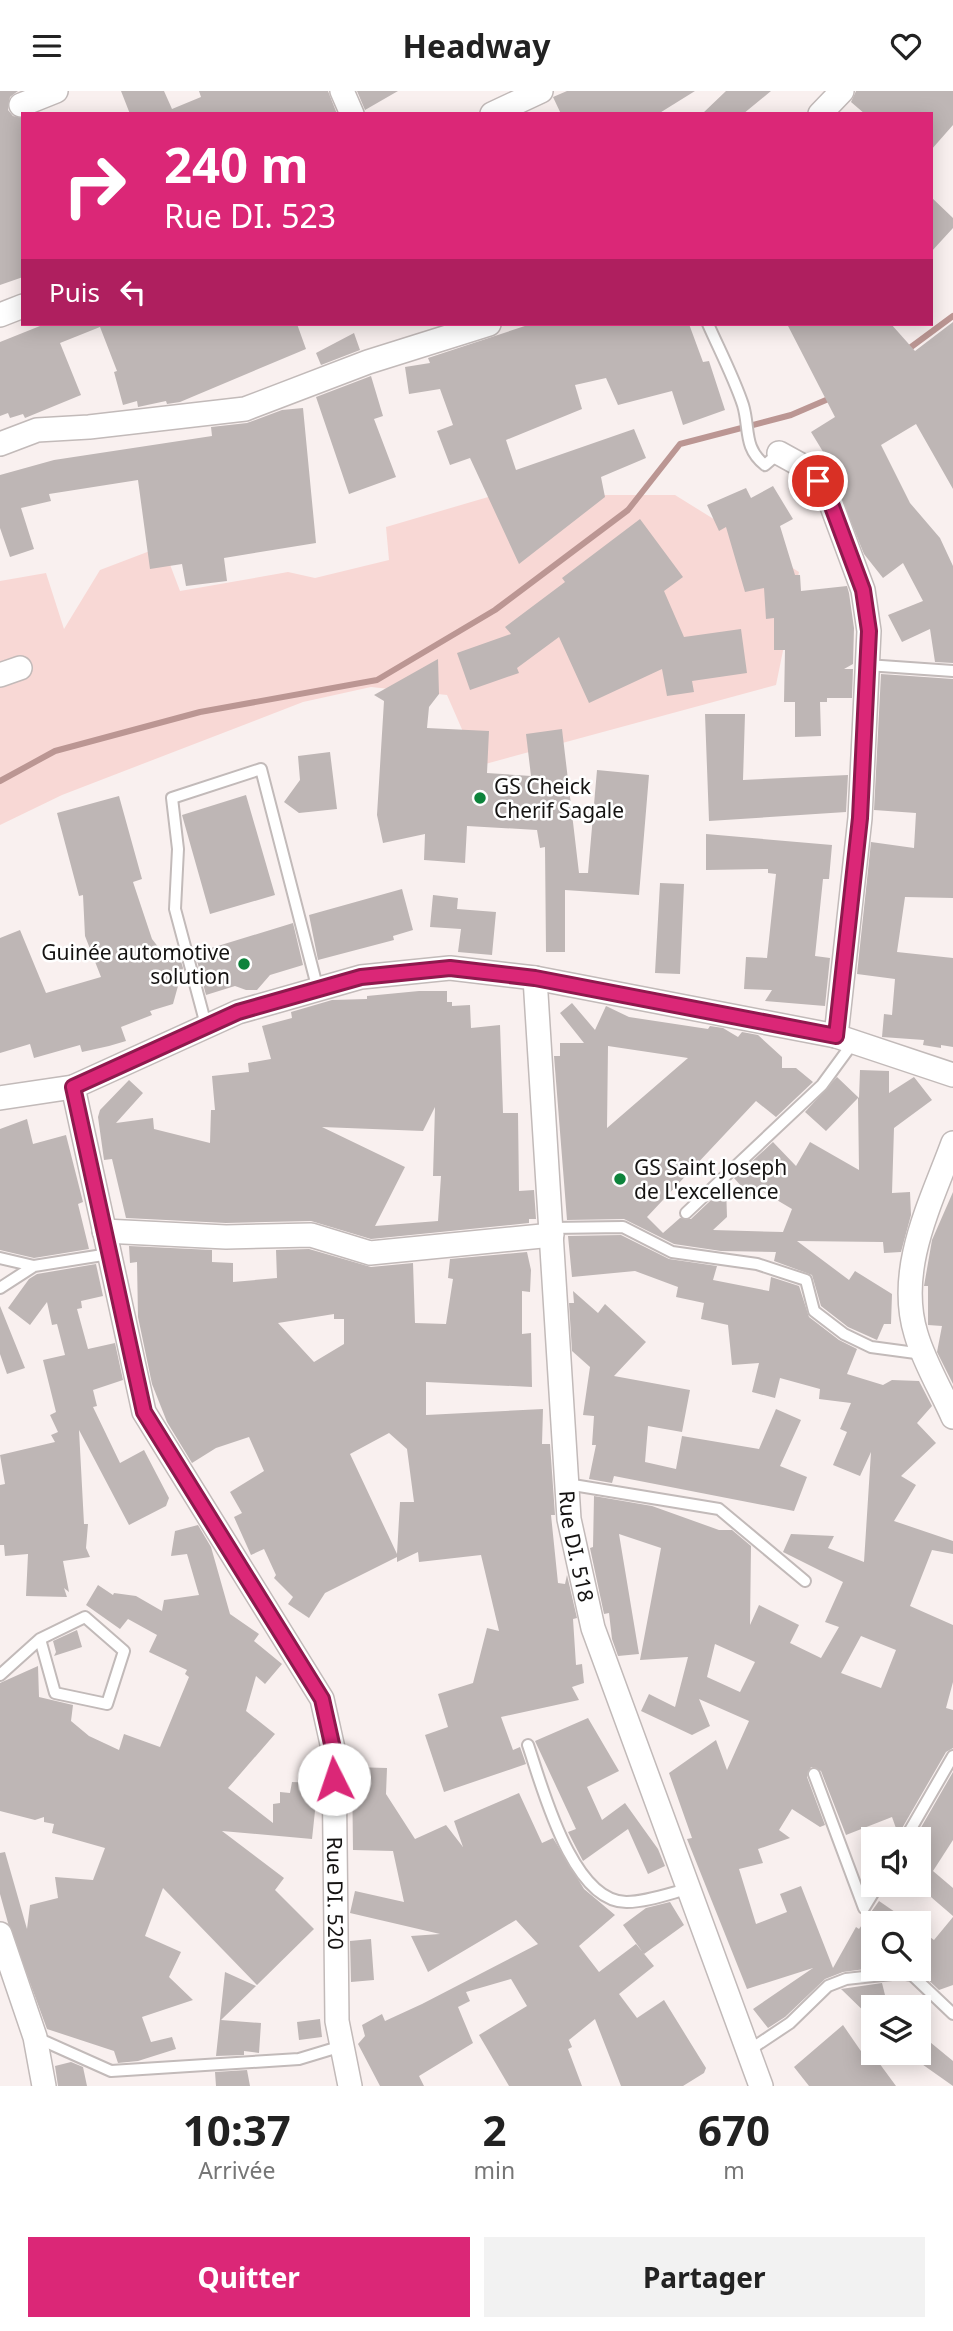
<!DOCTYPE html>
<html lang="fr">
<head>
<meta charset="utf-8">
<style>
  :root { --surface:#fff; --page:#f2f2f2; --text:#222; --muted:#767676; --accent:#db2777 }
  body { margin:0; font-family:"Noto Sans",sans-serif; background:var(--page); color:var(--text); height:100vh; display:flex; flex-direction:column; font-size:26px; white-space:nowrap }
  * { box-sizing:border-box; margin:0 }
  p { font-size:23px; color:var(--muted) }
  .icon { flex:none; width:38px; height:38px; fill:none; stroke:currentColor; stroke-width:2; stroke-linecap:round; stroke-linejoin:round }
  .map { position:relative; height:1995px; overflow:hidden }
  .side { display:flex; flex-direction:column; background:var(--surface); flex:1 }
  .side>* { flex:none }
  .top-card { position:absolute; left:21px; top:21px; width:912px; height:214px; border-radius:0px; box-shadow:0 4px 18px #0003; background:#db2777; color:#fff; overflow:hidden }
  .tools { position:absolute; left:861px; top:1736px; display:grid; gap:14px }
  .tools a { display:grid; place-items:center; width:70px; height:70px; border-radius:0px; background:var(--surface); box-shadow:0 4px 18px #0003; font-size:35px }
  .pin { position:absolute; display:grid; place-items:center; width:60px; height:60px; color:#fff; margin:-30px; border:4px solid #fff; border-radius:50%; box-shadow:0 2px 7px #0007 }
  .me { position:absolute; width:77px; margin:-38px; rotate:356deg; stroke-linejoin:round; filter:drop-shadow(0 0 5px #0008) }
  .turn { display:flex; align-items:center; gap:24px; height:147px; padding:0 28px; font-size:32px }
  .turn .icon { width:91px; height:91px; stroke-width:2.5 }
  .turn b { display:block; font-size:49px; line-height:60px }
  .then { display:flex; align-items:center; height:66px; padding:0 28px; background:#0003; gap:14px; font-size:26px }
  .eta { display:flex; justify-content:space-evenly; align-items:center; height:119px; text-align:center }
  .eta b { font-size:42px; font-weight:700; line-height:49px }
  .action { display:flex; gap:14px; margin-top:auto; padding:14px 28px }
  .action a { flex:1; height:80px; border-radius:0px; background:var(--accent); color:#fff; font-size:28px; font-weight:700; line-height:80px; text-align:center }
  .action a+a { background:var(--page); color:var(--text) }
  header { display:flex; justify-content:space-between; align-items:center; height:91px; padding:0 28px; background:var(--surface); font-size:32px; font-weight:700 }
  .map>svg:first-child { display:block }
</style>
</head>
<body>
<header><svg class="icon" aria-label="menu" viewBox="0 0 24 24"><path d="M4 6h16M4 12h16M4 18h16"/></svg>Headway<svg class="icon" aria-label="heart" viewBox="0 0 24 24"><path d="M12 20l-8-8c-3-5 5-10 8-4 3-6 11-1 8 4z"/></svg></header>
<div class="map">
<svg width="953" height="1995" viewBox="0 0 953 1995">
  <rect width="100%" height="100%" fill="#f9f0ef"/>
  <path fill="#f8d8d5" d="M495,404H675L799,481L776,594L478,675L447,604L371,596L303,611L62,704L0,734V490L46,482L64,538L100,479L163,455L180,500L288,481L315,487L389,469L386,436Z"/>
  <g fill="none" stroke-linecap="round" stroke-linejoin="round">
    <path stroke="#bb9693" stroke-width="6" d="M907,259L953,225
      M0,690L55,660L200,621L377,589L495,519L628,419L680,353L791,324L833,306"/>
  </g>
  <path fill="#beb6b5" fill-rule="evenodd" d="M0,0H18L10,6L8,19L13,25L23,27V186L0,194Z
    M121,0H164L172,18L201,6L199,0H328L337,23H130Z
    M357,0H398L365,19Z
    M567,0H695L658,23H561L553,6Z
    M726,0H771L743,23H702Z
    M856,0H953V34L931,59V23H865L851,11Z
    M931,106L953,127V137L931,161Z
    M953,231V398L916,333L881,354L910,412L940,447L953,475V572L935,571L930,538L902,551L888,524L923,510L903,472L883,487L864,463L834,389L839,387L811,341L835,326L787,233H891L915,260Z
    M45,233H297L306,258L180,311L167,313L166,310L138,316L137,310L123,314L114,281L117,280L100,236L60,252L81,304L25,327L23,323L10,327L8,322L0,325V251Z
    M531,233H689L703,271L709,270L725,319L683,334L672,300L618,314L606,287L575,294L582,318L506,349L516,379L634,338L646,367L601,386L605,406L519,473L470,367L450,374L437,340L453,334L440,298L409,303L405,276L430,272L428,267Z
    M354,242L360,259L321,274L316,262Z
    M371,285L383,325L374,328L396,386L349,403L316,306Z
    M303,317L316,452L224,467L227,490L186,495L182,473L150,478L138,389L49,403L51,410L21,417L34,458L10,466L0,437V384L54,369L212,345L211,336L247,332L282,319Z
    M773,395L793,428L780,435L795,484H800L801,500L847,495L849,502L854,537L853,573L844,578H853L852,607H827V611H820L821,645L795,646V611H784L785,559H774V527L766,528L764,497L745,501L726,436L719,440L707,414L746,397L751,407Z
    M640,428L683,486L664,500L684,546L741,538L747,582L692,590L694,601L667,605L662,578L589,612L559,546L517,577L519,582L470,599L457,562L511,543L505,536L565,491L562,487Z
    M438,568L439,603L429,616L427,637L489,640L487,682L531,685L526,643L562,638L579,782H588L597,679L649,684L639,804L565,799V861H546L545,756L540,757L537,739L467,735L465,772L424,769L425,743L383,752L377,724L384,610L374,604Z
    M881,583L953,588V807L905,806L897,861L953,867V956L941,954V957L923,954L924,949L882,946L884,923L892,924L895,888L857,883L871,751L914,757L916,722L874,719Z
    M705,623H745L743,689L848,684L846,721L709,730Z
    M330,661L337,718L299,722L284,711L300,689L298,665Z
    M246,704L275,804L210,823L182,724Z
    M119,705L142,788L133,791L152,848L169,870L180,867L183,877L173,913L150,920L152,924L121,936L126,950L109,955L82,961L80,954L34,967L30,953L0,962V847L20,839L46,902L101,886L85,845L83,804L79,805L57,722Z
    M706,743L832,754L829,788H823L815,865L830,867L825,915L765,910L772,899L744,898L746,866L767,867L776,783L768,782V778L706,779Z
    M660,792L684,793L680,883L655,882Z
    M402,798L413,839L393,845L394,849L318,869L309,824Z
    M433,804L458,807L457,818L496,821L492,864L458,861L461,838L430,836Z
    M293,832L303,874L270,884L257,899H246L235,895L206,904L195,862Z
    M419,900H447V911H452V915L470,914L471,937L500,934L503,1022H518L519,1100L534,1099L536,1128H529V1132L371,1148L311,1130L226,1132L126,1127L112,1068L104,1069L98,1026L100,1019L129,989L143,1002L116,1032L153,1027L154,1038L210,1052L211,1019H215L212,985L249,981L248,972L271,968L262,935L292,927L291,921L332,909L367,908V905ZM435,1016L433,1085H441L438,1130L375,1135L405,1076L322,1036L423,1040Z
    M572,912L595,939L606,915L629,926L708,938L710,935L723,937L738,946L742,941L758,944L782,966V977H796L813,991L776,1026L756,1010L647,1126L663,1142L680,1127L691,1128L726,1095L727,1126L713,1139L783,1141L792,1118L758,1098L750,1105L734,1087L773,1051L796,1075L810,1051L859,1079L858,1007L826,1040L805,1021L837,986L859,1007L860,979L889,980V1002L914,986L932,1009L894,1037L892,1102L910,1101L911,1124L901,1161L884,1162L883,1151L797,1150L849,1189L855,1180L892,1203L891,1233H884L877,1249L848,1236L821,1215L812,1184L774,1170L776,1161L721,1160L674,1153L624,1128L567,1129L554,965H560V952H584L560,922ZM608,955L688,967L607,1037Z
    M27,1028L33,1053L66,1044L83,1111L78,1113L89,1158L34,1167L0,1159V1038Z
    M953,1101V1293L937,1261L942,1235L928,1234V1195H924L932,1149Z
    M621,1144L669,1168L717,1175L713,1189L769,1200L771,1186L799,1195L809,1226L839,1249L857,1258L847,1283L883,1294L892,1289L919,1290L932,1315L917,1332L936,1352L901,1385L916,1394L894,1430L953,1450V1463L932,1459L910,1515L953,1534V1591L946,1617L953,1619V1657L946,1661L901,1739L897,1740L892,1726L846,1744L821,1680L811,1676L807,1686L825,1734L820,1736L792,1718L779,1739L790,1747L758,1758L763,1772L739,1778L756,1833L787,1821L780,1803L801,1795L833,1877L856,1836L859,1838L879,1810L911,1832H873V1864L865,1878L843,1881L825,1888L785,1926L768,1937L753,1918L813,1877L747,1898L687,1748L692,1747L669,1682L716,1649L727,1679L749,1630L699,1608L710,1635L692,1644L641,1620L649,1603L675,1616L688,1566L640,1569L661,1457L619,1443L639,1563L618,1565L612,1548L609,1522L604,1523L590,1457L593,1456L594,1405L652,1415L719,1439H732L751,1455L750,1534L759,1514L799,1534L790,1552L821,1567L839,1536L825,1531L843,1491L783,1461L791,1443L834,1445L828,1457L864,1471L871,1361L860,1385L833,1374L847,1341L840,1338L851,1312L819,1308L820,1298L780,1287L775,1307L752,1301L759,1272L732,1274L728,1234L701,1228L704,1212L676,1206L678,1196L635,1180L572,1186L568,1145ZM861,1545L896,1559L881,1597L841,1582ZM715,1553L755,1571L740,1601L707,1586Z
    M129,1155L212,1159V1171L233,1172V1191L277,1187L276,1159L309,1158L371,1176L413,1172L415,1232L446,1233L453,1188L448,1187L450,1168L527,1161L531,1179L530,1201L522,1200V1243L531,1242L532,1296L426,1291V1324L543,1318L542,1353H550L555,1424H551L558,1492L565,1493L567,1484L577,1527L573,1528L576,1574L582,1573L584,1592L572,1596L579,1609L501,1626L513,1659L520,1656L526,1673L444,1701L425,1644L448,1636L438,1603L473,1592L487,1537L499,1540L481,1464L419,1471L418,1461L397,1471V1466L325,1502L309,1527L288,1513L293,1506L274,1487L276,1484L264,1458L251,1464L234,1426L242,1422L230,1401L264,1380L249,1346L216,1357L192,1372L167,1331L152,1293L138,1226L137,1171L130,1172ZM334,1223V1228H344V1253L314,1271L278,1232ZM389,1342L407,1358L414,1411H400L397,1463L350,1363Z
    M96,1173L103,1205L81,1210L82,1217L77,1218L88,1258L115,1252L123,1289L93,1299L97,1315L93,1316L120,1372L144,1359L169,1407L166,1415L129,1434L79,1339L84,1433H88L86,1457L90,1466L63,1470L69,1501L64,1497L67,1506L26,1505L28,1463L5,1465L4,1454H0V1394L5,1393L0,1364L55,1351L51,1344L58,1341L50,1324L56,1321L43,1269L65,1264L57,1233L52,1234L47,1211L30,1234L8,1217L29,1188L37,1183Z
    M573,1200L598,1222L605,1213L646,1251L614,1285L690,1299L682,1341L648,1335L645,1371L676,1378L682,1345L759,1358L776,1318L801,1329L780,1375L807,1386L794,1420L614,1385L612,1392L589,1388L596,1354H592L594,1325L583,1324L590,1276L572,1260L569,1212H574Z
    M0,1215L25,1277L7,1283L0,1263Z
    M198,1434L211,1456L230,1523L259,1543L254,1550L282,1573L265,1593L256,1585L246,1620L275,1643L228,1697L273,1732V1713L280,1712V1701L290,1702L292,1691L318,1692L312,1748L222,1740L284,1787L275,1799L314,1838L257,1894L163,1797L145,1845L181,1861L169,1886L193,1909L142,1926L151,1951L172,1946L176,1958L138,1970L118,1972L114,1960L47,1938L8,1832L0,1803V1762L5,1761L27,1838L30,1814L58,1807L55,1786L93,1789L105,1757L52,1742L54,1733L44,1731V1726L35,1729L0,1720V1592L38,1575L39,1606L73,1614L71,1630L89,1645L119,1659L124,1643L160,1656L189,1586L185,1583L187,1579L149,1561L157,1544L128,1528L120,1538L86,1514L98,1494L113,1504L114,1502L136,1505L162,1520L164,1509L199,1504L187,1463L171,1465L175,1440Z
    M77,1539L82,1556L54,1565L56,1561L53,1550Z
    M588,1627L619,1680L587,1696L602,1729L625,1712L658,1758L665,1775L648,1783L628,1738L583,1770L568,1741L576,1738L535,1650Z
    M352,1676L387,1677L386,1703L415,1748L446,1734L463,1756L454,1730L519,1702L542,1752L553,1747L584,1798L615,1824L579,1855L599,1881L636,1853L654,1875L619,1903L637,1927L664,1909L706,1977L704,1982L683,1995H621L595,1928L569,1949L572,1956L568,1958L582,1995H509L479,1944L527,1915L511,1888L466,1901L470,1910L458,1916L473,1952L419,1985L424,1995H380L358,1953L365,1945L362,1934L382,1923L385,1930L422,1913L538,1853L516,1829L428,1881L411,1845L440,1843L350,1822L355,1800L404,1811L393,1760L353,1759Z
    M953,1681V1749L933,1780L953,1797V1825L924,1800L919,1804V1740Z
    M670,1811L684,1834L644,1863L623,1834L646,1817Z
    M953,1826V1894L939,1899L919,1880V1838L934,1849Z
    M371,1848L374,1889L351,1891L350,1850Z
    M225,1881L256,1895L221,1929L261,1932L259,1962L244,1960V1964L216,1965Z
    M882,1892L888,1916H873V1929L841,1898Z
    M320,1928L322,1946L299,1949L297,1931Z
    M843,1934L865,1966L871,1961L896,1995H809L794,1976Z
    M919,1942L953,1970V1995L919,1971Z
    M71,1971L83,1976L87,1995H58L55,1975Z
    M247,1979L250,1995H216L215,1981Z"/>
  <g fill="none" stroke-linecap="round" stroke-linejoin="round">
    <defs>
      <path id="service" d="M708,233C720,260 734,287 743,314C750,337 743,357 765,374L779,362
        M867,574L953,580
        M206,934L175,818L178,758L172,707L261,678L318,899
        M686,1122L822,994L855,949
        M551,1137L623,1136L672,1161L757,1173L806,1189L814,1220L844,1243L871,1256L923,1263
        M0,1167L34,1175
        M0,1197L34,1175L109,1163
        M567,1393L719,1418L805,1490
        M0,1584L40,1548L85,1526L124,1560L107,1613L55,1602L40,1548
        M528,1654C542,1695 572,1812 627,1811C647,1811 671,1802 691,1797
        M814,1683L864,1817L878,1794
        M905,1748L953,1665
        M35,1946L111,1980L299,1968L342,1955
        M748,1960L790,1932L828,1895L846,1888L901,1882L912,1884L953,1923"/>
      <g id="minor">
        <path d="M342,0L352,23"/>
        <path d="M21,14L56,0"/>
        <path d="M492,23L541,0"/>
        <path d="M820,23L842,0"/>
        <path d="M0,224L23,215"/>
        <path d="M0,353L37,339L89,336L245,318L368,271L489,233"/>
        <path d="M779,362L808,378L827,402L863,499L869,540L860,727L836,945"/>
        <path d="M0,584L20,577"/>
        <path id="s1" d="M535,887L569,1428L593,1537L761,1995"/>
        <path id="s2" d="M73,996L144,1321L322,1608L334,1662L337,1930L350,1995"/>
        <path d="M0,1007L73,996L238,921L361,886L450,877L535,887L836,945L953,984"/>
        <path d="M953,1052C931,1112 896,1178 916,1243C924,1271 941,1299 953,1326"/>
        <path d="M104,1140L226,1146L311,1144L370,1162L552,1144"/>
        <path d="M0,1843L35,1946L44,1995"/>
      </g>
    </defs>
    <use href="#service" stroke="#c2bab9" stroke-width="14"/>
    <use href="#minor" stroke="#c2bab9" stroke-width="26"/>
    <use href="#service" stroke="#fff" stroke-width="10"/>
    <use href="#minor" stroke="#fff" stroke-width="23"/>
  </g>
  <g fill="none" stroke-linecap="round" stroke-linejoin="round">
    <defs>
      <path id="route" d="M334,1688V1662L322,1608L144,1321L73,996L238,921L361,886L450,877L535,887L836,945L860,727L869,540L863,499L827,402L818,390"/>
    </defs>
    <use href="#route" stroke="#8e194d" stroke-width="18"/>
    <use href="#route" stroke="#db2777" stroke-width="12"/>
  </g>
  <g fill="#0d833b" stroke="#fff" stroke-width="2.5">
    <circle cx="480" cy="707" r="7"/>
    <circle cx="244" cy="873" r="7"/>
    <circle cx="620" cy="1088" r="7"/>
  </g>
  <g text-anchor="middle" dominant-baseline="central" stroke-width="5" stroke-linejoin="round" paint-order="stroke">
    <g font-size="21" fill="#151312" stroke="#fff" text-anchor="start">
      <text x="494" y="695">GS Cheick<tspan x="494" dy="24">Cherif Sagale</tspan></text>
      <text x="230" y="861" text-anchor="end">Guinée automotive<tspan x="230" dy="24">solution</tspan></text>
      <text x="634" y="1076">GS Saint Joseph<tspan x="634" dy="24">de L'excellence</tspan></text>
    </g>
    <g font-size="21" fill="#151312" stroke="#fff">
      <text stroke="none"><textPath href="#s1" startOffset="570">Rue DI. 518</textPath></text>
      <text stroke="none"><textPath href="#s2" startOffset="866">Rue DI. 520</textPath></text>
    </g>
  </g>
</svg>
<div class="tools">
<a><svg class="icon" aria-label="sound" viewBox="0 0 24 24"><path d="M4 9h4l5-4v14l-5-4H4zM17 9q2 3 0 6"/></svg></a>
<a><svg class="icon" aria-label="search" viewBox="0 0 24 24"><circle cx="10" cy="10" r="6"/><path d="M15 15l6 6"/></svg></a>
<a><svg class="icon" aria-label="layers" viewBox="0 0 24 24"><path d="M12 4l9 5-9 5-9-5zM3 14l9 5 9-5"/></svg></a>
</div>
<div class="pin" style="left:818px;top:390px;background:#d93025"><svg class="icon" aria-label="arrive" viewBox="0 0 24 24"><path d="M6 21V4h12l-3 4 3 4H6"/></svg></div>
<svg class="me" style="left:334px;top:1688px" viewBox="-20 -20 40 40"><circle r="19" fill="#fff"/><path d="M0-13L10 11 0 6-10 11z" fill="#db2777"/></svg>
<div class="top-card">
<div class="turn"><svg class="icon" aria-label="right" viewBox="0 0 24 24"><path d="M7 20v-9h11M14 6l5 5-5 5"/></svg><div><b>240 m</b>Rue DI. 523</div></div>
<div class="then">Puis<svg class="icon" aria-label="left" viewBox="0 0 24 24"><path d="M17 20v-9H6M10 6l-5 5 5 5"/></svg></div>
</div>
</div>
<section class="side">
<div class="eta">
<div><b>10:37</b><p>Arrivée</p></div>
<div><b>2</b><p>min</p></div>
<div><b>670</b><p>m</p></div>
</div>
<div class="action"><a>Quitter</a><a>Partager</a></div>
</section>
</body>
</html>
